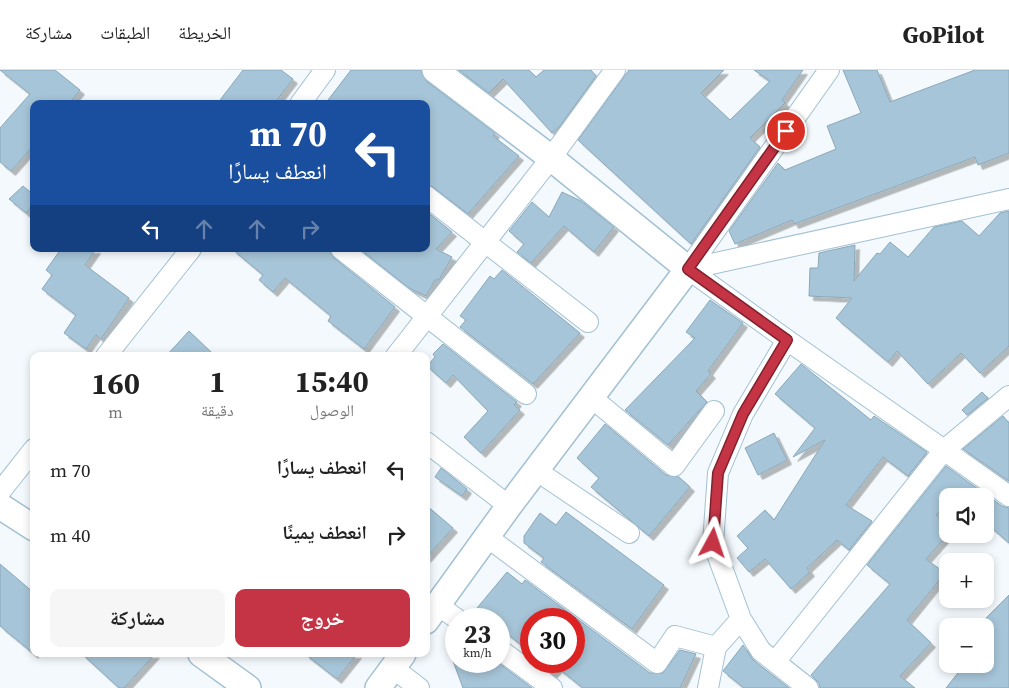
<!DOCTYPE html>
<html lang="ar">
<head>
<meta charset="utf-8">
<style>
  :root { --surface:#fff; --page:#f6f6f6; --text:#222; --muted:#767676; --line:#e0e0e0; --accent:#c43445 }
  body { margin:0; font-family:"Source Serif 4","Noto Naskh Arabic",serif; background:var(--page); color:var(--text); direction:rtl; height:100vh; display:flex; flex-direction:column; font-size:19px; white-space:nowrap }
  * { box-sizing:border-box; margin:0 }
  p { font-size:16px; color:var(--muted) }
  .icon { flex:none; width:28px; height:28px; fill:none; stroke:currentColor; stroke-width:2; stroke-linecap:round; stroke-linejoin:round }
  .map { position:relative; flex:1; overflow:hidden; direction:ltr }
  .drawer { position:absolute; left:30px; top:282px; width:400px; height:305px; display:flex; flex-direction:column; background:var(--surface); border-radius:10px; box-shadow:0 2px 8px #0003; direction:rtl }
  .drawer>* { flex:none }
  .hud { position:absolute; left:30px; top:30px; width:400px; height:152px; border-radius:10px; box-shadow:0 2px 8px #0003; direction:rtl; background:#1a4fa0; color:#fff; overflow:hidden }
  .tools { position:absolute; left:939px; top:418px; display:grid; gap:10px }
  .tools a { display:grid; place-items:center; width:55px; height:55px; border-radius:10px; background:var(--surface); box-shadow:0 2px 8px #0003; font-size:25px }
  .speed { position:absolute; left:445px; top:538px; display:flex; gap:10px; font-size:25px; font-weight:700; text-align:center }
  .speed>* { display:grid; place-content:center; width:65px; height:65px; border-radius:50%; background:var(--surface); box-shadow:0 2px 8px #0003; line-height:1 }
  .speed small { font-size:12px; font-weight:400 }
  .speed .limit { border:8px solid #d22; background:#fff; color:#111 }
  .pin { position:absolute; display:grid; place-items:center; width:42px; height:42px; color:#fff; margin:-21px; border:2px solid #fff; border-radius:50%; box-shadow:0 1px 5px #0007 }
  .me { position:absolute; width:55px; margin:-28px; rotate:5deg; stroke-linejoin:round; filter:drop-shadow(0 0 4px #0008) }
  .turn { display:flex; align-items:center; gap:18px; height:105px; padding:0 20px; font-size:22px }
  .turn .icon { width:65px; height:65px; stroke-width:2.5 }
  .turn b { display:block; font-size:35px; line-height:42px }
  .lanes { display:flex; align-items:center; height:48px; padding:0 20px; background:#0003; justify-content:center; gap:25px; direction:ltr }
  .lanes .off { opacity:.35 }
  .eta { display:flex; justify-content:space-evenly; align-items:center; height:85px; text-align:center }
  .eta b { font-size:30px; font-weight:700; line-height:35px }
  .cta { display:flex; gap:10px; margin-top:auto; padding:10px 20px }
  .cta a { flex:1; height:58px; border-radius:10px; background:var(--accent); color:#fff; font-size:20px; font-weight:700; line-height:58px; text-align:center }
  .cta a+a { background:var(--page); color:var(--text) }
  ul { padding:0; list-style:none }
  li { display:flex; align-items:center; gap:15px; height:65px; padding:0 20px }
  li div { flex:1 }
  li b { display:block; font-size:19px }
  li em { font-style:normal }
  header { display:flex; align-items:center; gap:30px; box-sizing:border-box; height:70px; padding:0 25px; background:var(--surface); border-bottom:1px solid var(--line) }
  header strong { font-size:24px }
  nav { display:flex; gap:28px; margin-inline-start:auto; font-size:18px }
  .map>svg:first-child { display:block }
</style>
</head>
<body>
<header>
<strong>GoPilot</strong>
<nav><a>الخريطة</a><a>الطبقات</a><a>مشاركة</a></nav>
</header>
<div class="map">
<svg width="1009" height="618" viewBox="0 0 1009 618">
  <defs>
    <filter id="shadow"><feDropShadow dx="4.5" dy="4.5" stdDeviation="0" flood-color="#0004"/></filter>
  </defs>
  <rect width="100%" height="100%" fill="#f3f9fd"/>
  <path fill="#a7c5d8" stroke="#8aa8ba" filter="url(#shadow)" d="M0,0H55L80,20L69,34H34V75L11,101L0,92V58L30,24Z
    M243,0H281L293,9L274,34H217Z
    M351,0H421L426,11L495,63L493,66L519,86L468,144L433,117L426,114V34H325Z
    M459,0H529L536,7L544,0H591L596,6L560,56L552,63L503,9L489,23Z
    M629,0H724L701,23L730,50L770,11L754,0H803L782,30L785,33L750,68L760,77L691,174L578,70Z
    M843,0H877L890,32L975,0H1009V83L978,95L975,87L794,154L792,150L735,174L729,161L778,93L785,100L836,79L827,56L861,43Z
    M23,116L34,125V134L26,143L9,129Z
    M562,122L581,131L614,157L594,182L564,156L531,193L517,182L524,174L509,161L532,132L549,147Z
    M426,141L452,162L436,179L452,187L439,210H435L426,226L409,218L360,179H426Z
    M1009,141V276L980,303L961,283L928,314L897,281L888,292L836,248L852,228L809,226L810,198H818L819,183L855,175L854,211L877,183L880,184L890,172L908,187L934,157L962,151L979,166L1000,143Z
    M61,179H96L85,195L129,228L101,269L96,265L86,279L64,263L76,245L42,219L52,205L46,200Z
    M232,179H329L334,188L395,237L364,279L328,251L331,246L285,208L273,222L259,210L263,205Z
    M502,200L580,263L533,314L460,257L466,250L460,246L490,206L494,209Z
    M710,230L743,253L708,301L711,304L696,321L707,332L668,375L625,340L695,268L686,262Z
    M189,261L215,286H166Z
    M443,274L517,332L514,335L520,340L481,383L464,367L488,341L453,305L446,313L427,296L435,287L433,284Z
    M801,294L871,350L874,346L927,382L908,406L883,387L846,435L872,451L849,480L837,470L807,498L810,502L791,519L765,489L749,502L737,488L748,478L737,466L765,440L774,450L825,370L793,387L815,358L775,324Z
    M982,322L988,328L967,345L962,340Z
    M1003,346L1009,353V411L963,379Z
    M605,354L666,405L679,407L690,417L649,466L591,417L599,408L577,388Z
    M774,363L787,390L758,405L745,378Z
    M946,396L1002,436L1009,438V473L985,452V426H948V432L936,445L948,455V464L926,489L945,503L907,550L931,573L900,606L915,618H820L819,613L811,605L890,514L867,495Z
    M441,398L467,419L462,426L435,407Z
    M426,435L453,458L426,488Z
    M566,442L664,515L632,559L541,492L544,488L524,473V466L540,443L556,455Z
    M0,494L34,523V584L0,556Z
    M507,502L522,514L525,510L650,603H663L680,580L696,584L680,618H583L558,598L552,604L536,591H574V549H531V583L499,557V549H489L477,538Z
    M1009,525V618H946L965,594H985V549Z
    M743,575L753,590L789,618H744L723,601Z
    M82,584H155L124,618H119Z
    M305,584H357L337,609Z
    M453,591H496L532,618H463Z"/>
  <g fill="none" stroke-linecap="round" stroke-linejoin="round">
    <defs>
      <path id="minor" d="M300,34L325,0
        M426,126L588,252
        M341,179L526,324
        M688,199L787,270L743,344L718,403L713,473L741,549L761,581L808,618
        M688,199L1009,129
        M688,199L829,0
        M106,286L191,179
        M396,286L551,88L615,0
        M1009,326L944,380L1009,426
        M592,328L674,396L714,341
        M426,372L509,436
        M537,401L629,463
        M0,422L34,379
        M487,467L657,593L675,566L716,577
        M438,535L457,549
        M499,579L552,618
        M775,592L944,380L787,270
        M393,598L419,618
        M708,618L716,577L741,549"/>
      <path id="tertiary" d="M0,436L34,458
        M426,551L509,436L688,199L551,88L435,0
        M201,584L248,618
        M378,618L403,584"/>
    </defs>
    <use href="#minor" stroke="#a2c0d3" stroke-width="22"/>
    <use href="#tertiary" stroke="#a2c0d3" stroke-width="28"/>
    <use href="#minor" stroke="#fff" stroke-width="20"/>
    <use href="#tertiary" stroke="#fff" stroke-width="25"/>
  </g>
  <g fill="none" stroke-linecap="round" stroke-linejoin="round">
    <defs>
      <path id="route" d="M713,473L718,403L743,344L787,270L688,199L786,61"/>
    </defs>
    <use href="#route" stroke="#7f222d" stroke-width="12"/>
    <use href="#route" stroke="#c43445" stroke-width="9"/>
  </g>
</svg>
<div class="tools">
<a><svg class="icon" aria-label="sound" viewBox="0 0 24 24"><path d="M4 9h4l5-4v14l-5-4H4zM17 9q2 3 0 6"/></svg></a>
<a>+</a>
<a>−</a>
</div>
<div class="speed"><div>23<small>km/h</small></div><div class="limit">30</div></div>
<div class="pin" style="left:786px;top:61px;background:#d93025"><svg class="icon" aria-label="arrive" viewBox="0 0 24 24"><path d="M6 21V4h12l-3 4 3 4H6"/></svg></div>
<svg class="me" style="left:713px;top:473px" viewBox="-20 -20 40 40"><path d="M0-17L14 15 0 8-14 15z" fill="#c43445" stroke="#fff" stroke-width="4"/></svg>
<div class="hud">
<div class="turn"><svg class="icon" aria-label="left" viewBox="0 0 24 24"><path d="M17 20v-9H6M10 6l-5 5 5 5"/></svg><div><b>70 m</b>انعطف يسارًا</div></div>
<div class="lanes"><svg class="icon" aria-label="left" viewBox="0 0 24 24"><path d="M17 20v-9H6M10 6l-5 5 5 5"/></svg><svg class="icon off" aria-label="ahead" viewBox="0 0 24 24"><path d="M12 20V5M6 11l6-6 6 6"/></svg><svg class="icon off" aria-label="ahead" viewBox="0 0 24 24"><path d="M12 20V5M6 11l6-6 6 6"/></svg><svg class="icon off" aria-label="right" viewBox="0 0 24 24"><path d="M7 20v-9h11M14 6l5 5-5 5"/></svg></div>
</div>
<section class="drawer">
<div class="eta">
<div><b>15:40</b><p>الوصول</p></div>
<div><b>1</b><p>دقيقة</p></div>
<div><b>160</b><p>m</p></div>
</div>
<ul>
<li><svg class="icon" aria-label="left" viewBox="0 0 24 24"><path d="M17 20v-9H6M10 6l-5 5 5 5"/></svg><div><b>انعطف يسارًا</b></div><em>70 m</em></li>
<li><svg class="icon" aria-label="right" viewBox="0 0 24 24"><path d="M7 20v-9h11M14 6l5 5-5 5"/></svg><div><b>انعطف يمينًا</b></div><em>40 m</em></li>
</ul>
<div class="cta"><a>خروج</a><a>مشاركة</a></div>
</section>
</div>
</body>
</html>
